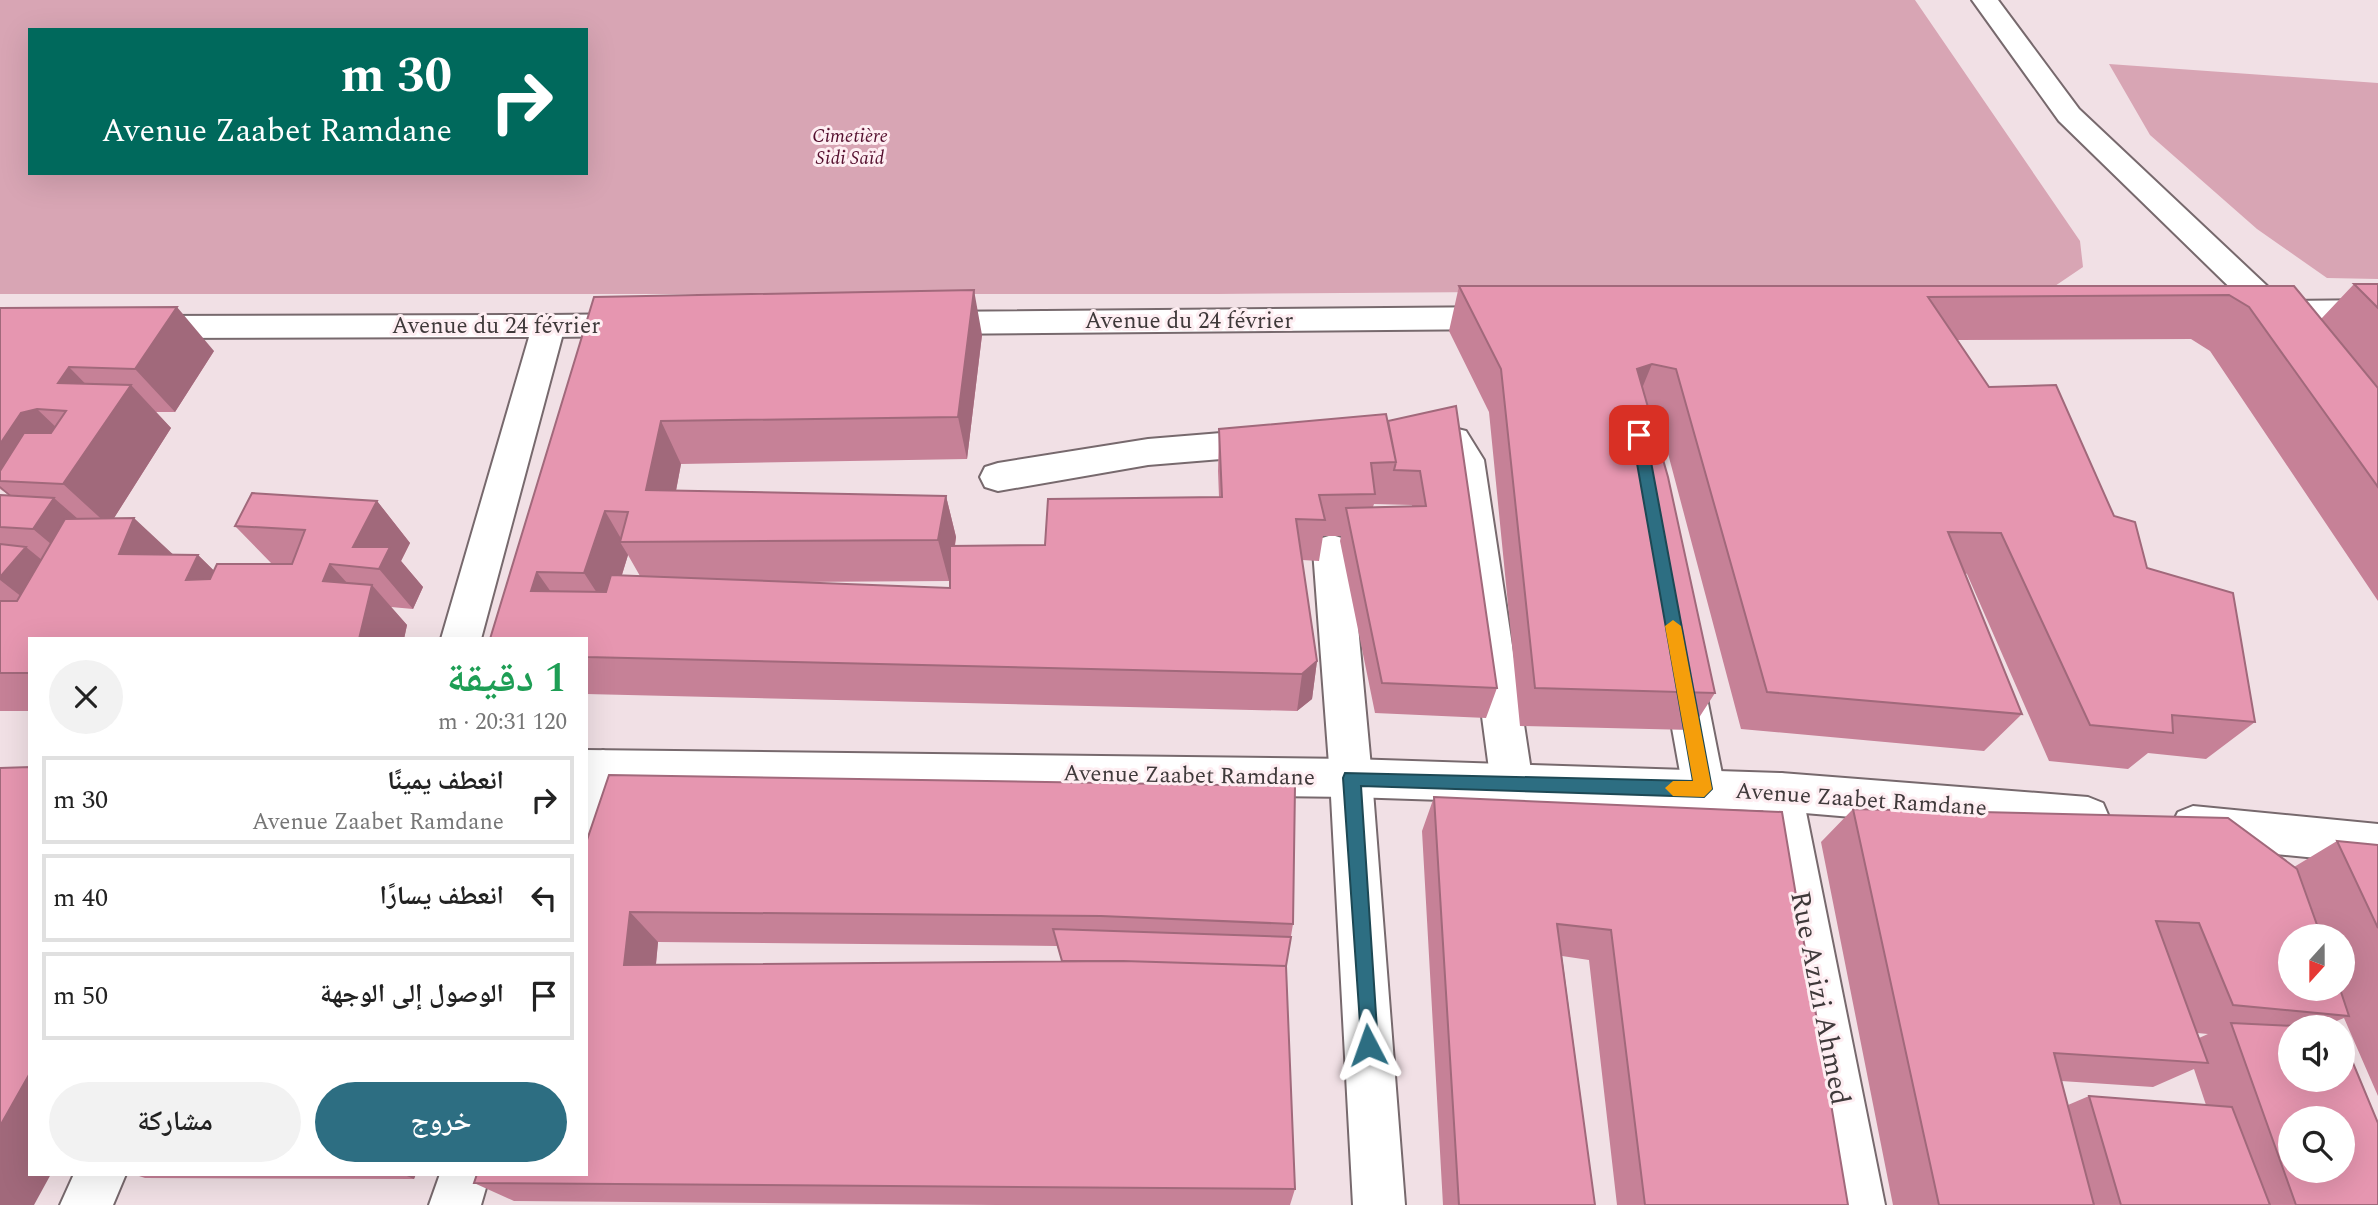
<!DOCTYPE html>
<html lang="ar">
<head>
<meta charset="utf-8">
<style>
  :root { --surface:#fff; --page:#f2f2f2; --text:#222; --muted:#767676; --line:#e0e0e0; --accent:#2d6e82 }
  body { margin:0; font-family:Spectral,"Noto Naskh Arabic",serif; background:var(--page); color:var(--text); direction:rtl; height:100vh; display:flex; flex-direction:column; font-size:26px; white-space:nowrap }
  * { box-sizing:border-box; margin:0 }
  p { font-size:23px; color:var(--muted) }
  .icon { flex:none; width:38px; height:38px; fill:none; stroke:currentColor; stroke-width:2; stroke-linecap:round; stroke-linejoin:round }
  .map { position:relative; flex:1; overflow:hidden; direction:ltr }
  .side { position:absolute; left:28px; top:637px; width:560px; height:539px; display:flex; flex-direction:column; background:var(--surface); border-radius:0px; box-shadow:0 7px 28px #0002; direction:rtl }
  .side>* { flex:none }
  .guide { position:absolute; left:28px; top:28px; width:560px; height:147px; border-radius:0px; box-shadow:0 7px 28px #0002; direction:rtl; background:#00695c; color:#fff; overflow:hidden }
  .needle { width:46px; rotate:201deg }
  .tools { position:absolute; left:2278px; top:924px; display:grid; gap:14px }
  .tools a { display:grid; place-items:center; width:77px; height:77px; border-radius:50%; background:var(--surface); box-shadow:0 7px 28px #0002; font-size:35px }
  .pin { position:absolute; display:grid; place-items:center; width:60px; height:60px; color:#fff; margin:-30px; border-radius:14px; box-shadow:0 4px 10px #0006 }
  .me { position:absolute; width:77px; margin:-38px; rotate:356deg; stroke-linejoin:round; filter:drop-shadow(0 0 5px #0008) }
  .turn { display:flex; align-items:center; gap:24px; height:147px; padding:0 21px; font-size:32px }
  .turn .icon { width:91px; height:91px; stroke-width:2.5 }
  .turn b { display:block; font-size:49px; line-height:60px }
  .round { display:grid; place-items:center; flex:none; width:74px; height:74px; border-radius:37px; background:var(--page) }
  .head { display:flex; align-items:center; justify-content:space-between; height:119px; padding:0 21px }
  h1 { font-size:42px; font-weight:600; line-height:52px; color:#1e9e55 }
  .primary-button { display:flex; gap:14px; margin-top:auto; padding:14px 21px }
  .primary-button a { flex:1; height:80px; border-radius:42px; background:var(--accent); color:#fff; font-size:28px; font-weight:600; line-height:80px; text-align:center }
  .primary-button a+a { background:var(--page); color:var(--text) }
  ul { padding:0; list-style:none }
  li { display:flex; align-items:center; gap:21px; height:88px; margin:0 14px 10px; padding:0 7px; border:4px solid var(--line); border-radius:0px }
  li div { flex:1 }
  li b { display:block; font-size:26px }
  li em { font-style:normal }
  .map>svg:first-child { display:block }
</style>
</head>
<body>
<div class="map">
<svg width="2378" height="1205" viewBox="0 0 2378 1205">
  <rect width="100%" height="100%" fill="#f1e0e5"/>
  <path fill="#d8a5b4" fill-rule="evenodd" d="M0,0H1915L2080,241L2083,267L2052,288L1216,294H0ZM30,30H586V173H30Z
    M2109,64L2378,83V279L2327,278L2257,229L2150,135Z"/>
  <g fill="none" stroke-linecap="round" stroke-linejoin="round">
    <defs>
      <path id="minor" d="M549,315L561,318L565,326L481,639H441L529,337L142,338L130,335L126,327L130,319L142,316Z
        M1421,420L1466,431L1484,460L1533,784L1527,797L1512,803L1497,797L1491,784L1448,461L1442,451L1409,442L1404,433L1409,424Z
        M1270,429L1282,433L1288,442L1282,451L1270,455L1148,465L998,491L985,487L980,477L985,467L998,463L1148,439Z
        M1332,535L1345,539L1351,550L1372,778L1405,1205H1353L1330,778L1313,550L1319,539Z
        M1683,661L1697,666L1703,678L1725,789L1719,803L1704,808L1689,803L1683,789L1663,678L1669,666Z
        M603,750L618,756L624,769L601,832L586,838V760L588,756Z
        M1781,773L1796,778L1802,792L1885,1205H1833L1760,792L1766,778Z
        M74,1174H126L113,1205H60Z
        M440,1174H490L481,1205H429Z"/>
      <path id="tertiary" d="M1972,0H1998L2079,109L2283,301L2378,300V322L2265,323L2254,320L2249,312L2251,308L2059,121Z
        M1504,307L1516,310L1520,318L1516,326L1504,329L928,334L916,331L912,323L916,315L928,312Z
        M636,314L648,317L652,325L648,333L636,336L549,337L537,334L533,326L537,318L549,315Z"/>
      <path id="secondary" d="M586,750L1351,759L1781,773L2088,797L2103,803L2109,817L2103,831L2088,837L1781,811L1351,797L586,788Z
        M2193,806L2378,824V864L2193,846L2178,840L2171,826L2178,812Z"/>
    </defs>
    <use href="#minor" stroke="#77696d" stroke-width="4"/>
    <use href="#tertiary" stroke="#77696d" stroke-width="4"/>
    <use href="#secondary" stroke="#77696d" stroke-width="4"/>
    <use href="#minor" fill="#fff" fill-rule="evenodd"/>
    <use href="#tertiary" fill="#fff" fill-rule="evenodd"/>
    <use href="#secondary" fill="#fff" fill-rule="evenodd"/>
  </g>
  <path fill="#c68197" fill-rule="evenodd" d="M2354,284H2378V601L2210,351L2191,339L1957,340L1989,387L2114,516L2147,568L2255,722L2206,759L2148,753L2128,769L2049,761L1967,574L1965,573L2022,714L1984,751L1741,729L1657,412L1649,410L1715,693L1691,730L1520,726L1489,412L1449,331L1459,286H2294L2321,319Z
    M594,297L982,335L967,459L681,464L676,491L946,496L956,537L955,546L1045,545L1219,497L1218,471L1219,429L1388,421L1456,406L1497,688L1486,718L1375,713L1340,541L1341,536H1323L1319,561L1302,560L1317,661L1312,699L1297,711L586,694V639H490ZM1374,504L1412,505V506L1373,507ZM628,555L640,576L622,575ZM950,571V588L794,582L949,581Z
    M0,308L214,351L175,412H156L171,428L114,518L174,555H198L214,571L272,564L235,526L377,501L410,543L401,561L423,587L413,609L391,607L407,625L404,639H30V711H0V495H9L0,489Z
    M609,775L1293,924L1286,966L1295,1189L1290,1205H996L514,1201L474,1183ZM658,942L1057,946L1062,961L656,965Z
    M1434,797L1782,812L1848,1205H1617L1589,960L1562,956L1595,1205H1443L1422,831Z
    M1853,809L2294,867L2337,841L2378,845V1096L2344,1018L2322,1027L2378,1205H1893L1821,842ZM2291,936H2343V989H2291ZM2197,1033L2208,1034L2199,1038ZM2194,1069L2206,1105L2089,1096L2068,1105L2061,1081L2153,1087Z
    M133,1174H416L414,1179L145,1178Z"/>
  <path fill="#a1697b" d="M974,290L982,335L967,459L958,417Z
    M177,307L214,351L175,412L135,369Z
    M1652,364L1634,408L1637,369Z
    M69,367L112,411L58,383Z
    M131,385L171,428L109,526L63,484Z
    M37,409L82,452L0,481V444L21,413Z
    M661,421L681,464L668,532L646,490Z
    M0,486L31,512L30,514L0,488Z
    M946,496L956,537L949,581L938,540Z
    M54,498L101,539L82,570L33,529Z
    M377,501L410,543L401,561L423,587L413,609L379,569L353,547Z
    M605,511L623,542H620L628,555L610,613L584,573Z
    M134,518L178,559L119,554Z
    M26,547L75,587L49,618L0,580V556Z
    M198,555L240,596L186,580Z
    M330,564L366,604L323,581Z
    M537,572L565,612L531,591Z
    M372,585L407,625L404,639H359Z
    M1317,661L1312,699L1297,711L1302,674Z
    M630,912L658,942L653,993L624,965Z
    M30,1073V1174H51L34,1205H0V1126Z
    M402,1174H416L414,1179Z"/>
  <path fill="#e696b0" stroke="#a1697b" stroke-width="2" fill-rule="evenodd" d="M2354,284H2378V308Z
    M1459,286H2294L2378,388V487L2249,307L2229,295L1928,297L1989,387L2056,385L2114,516L2135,522L2147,568L2233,593L2255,722L2172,715L2173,733L2090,725L2001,533L1948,532L2022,714L1767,692L1676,369L1652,364L1637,369L1668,477L1715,693L1535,688L1501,369Z
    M974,290L958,417L661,421L646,490L946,496L938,540L620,542L628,512L605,511L584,573L537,572L531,591L606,592L611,575L950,588V546L1045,545L1048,499L1222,497L1219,429L1386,414L1396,462L1371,463L1375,494L1319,495L1325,520L1296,519L1317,661L1302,674L586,657V639H490L594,297Z
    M177,307L135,369L69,367L58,383L131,385L63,484L0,481V471L24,433H51L66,411L37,409L21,413L0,444V308Z
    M1456,406L1497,688L1382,683L1346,508L1426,506L1420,471L1394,470L1396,462L1388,421Z
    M252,493L377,501L353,547H390L379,569L330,564L323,581L372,585L359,639H30V673H0V601H17L65,519L134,518L119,554L198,555L186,580L210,579L217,564H292L305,530L235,526Z
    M0,495L54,498L33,529L0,527Z
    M0,544L26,547L0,577Z
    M30,767V1073L0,1126V768Z
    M609,775L1295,786L1293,924L1101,916L630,912L624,965L1123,961L1286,966L1295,1189L474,1183L477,1174H586V843Z
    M1434,797L1782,812L1848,1205H1645L1611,930L1557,924L1595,1205H1459Z
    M1853,809L2228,818L2297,869L2321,936H2291V989H2340L2349,1016L2233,1005L2199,923L2156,921L2208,1063L2054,1053L2094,1205H1939Z
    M2337,841L2378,845V928Z
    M1053,929L1291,937L1286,966L1123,961H1062Z
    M2231,1023L2316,1027H2291V1080H2343V1039L2378,1123V1205H2296ZM2291,1118H2343V1171H2291Z
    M2089,1096L2232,1107L2270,1205H2121Z"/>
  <path fill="#2d6e82" stroke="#1d4854" stroke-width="2" d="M1639,429L1646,435L1712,789L1704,797L1361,786L1378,1045L1375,1052L1368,1055L1362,1052L1343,778L1345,773L1693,781L1632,435Z"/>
  <path fill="#f59e0b" d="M1673,620L1681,626L1712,789L1704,797L1673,796L1665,788L1673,781H1693L1665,626Z"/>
  <g text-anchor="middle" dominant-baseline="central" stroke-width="6" stroke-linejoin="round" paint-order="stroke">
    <g font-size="19" font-style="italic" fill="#540e2d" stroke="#feeef2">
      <text x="850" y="136">Cimetière<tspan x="850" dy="22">Sidi Saïd</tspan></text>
    </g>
    <g font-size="23" fill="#3f393a" stroke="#feeef2">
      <text x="1189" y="321">Avenue du 24 février</text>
      <text x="496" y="326">Avenue du 24 février</text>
      <text transform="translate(1189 776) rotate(1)">Avenue Zaabet Ramdane</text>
      <text transform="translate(1861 800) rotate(4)">Avenue Zaabet Ramdane</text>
    </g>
    <g font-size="28" fill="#3f393a" stroke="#feeef2">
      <text transform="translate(1820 998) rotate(79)">Rue Azizi Ahmed</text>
    </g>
  </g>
</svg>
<div class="tools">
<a><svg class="needle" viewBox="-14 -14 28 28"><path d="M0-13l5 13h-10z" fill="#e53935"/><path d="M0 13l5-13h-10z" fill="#767676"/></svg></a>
<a><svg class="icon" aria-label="sound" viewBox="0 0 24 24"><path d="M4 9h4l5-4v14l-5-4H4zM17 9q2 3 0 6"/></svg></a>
<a><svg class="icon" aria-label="search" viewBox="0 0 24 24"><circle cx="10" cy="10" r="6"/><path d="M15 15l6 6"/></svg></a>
</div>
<div class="pin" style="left:1639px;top:435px;background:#d93025"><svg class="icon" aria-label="arrive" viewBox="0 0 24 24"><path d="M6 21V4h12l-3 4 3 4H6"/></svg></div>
<svg class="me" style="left:1368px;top:1045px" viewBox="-20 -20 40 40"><path d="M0-17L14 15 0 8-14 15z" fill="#2d6e82" stroke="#fff" stroke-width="4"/></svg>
<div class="guide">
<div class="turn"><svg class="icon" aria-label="right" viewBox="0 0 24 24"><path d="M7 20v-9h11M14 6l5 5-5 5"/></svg><div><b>30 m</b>Avenue Zaabet Ramdane</div></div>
</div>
<section class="side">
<div class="head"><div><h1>1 دقيقة</h1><p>120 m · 20:31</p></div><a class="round"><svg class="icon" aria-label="close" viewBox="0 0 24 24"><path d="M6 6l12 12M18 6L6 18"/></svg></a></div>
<ul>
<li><svg class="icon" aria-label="right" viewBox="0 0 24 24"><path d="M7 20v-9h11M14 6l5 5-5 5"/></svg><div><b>انعطف يمينًا</b><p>Avenue Zaabet Ramdane</p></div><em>30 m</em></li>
<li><svg class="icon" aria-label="left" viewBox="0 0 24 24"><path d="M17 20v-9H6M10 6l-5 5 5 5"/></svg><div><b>انعطف يسارًا</b></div><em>40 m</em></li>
<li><svg class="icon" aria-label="arrive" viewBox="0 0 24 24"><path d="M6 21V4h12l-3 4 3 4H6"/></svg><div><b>الوصول إلى الوجهة</b></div><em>50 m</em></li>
</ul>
<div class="primary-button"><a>خروج</a><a>مشاركة</a></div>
</section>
</div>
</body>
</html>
